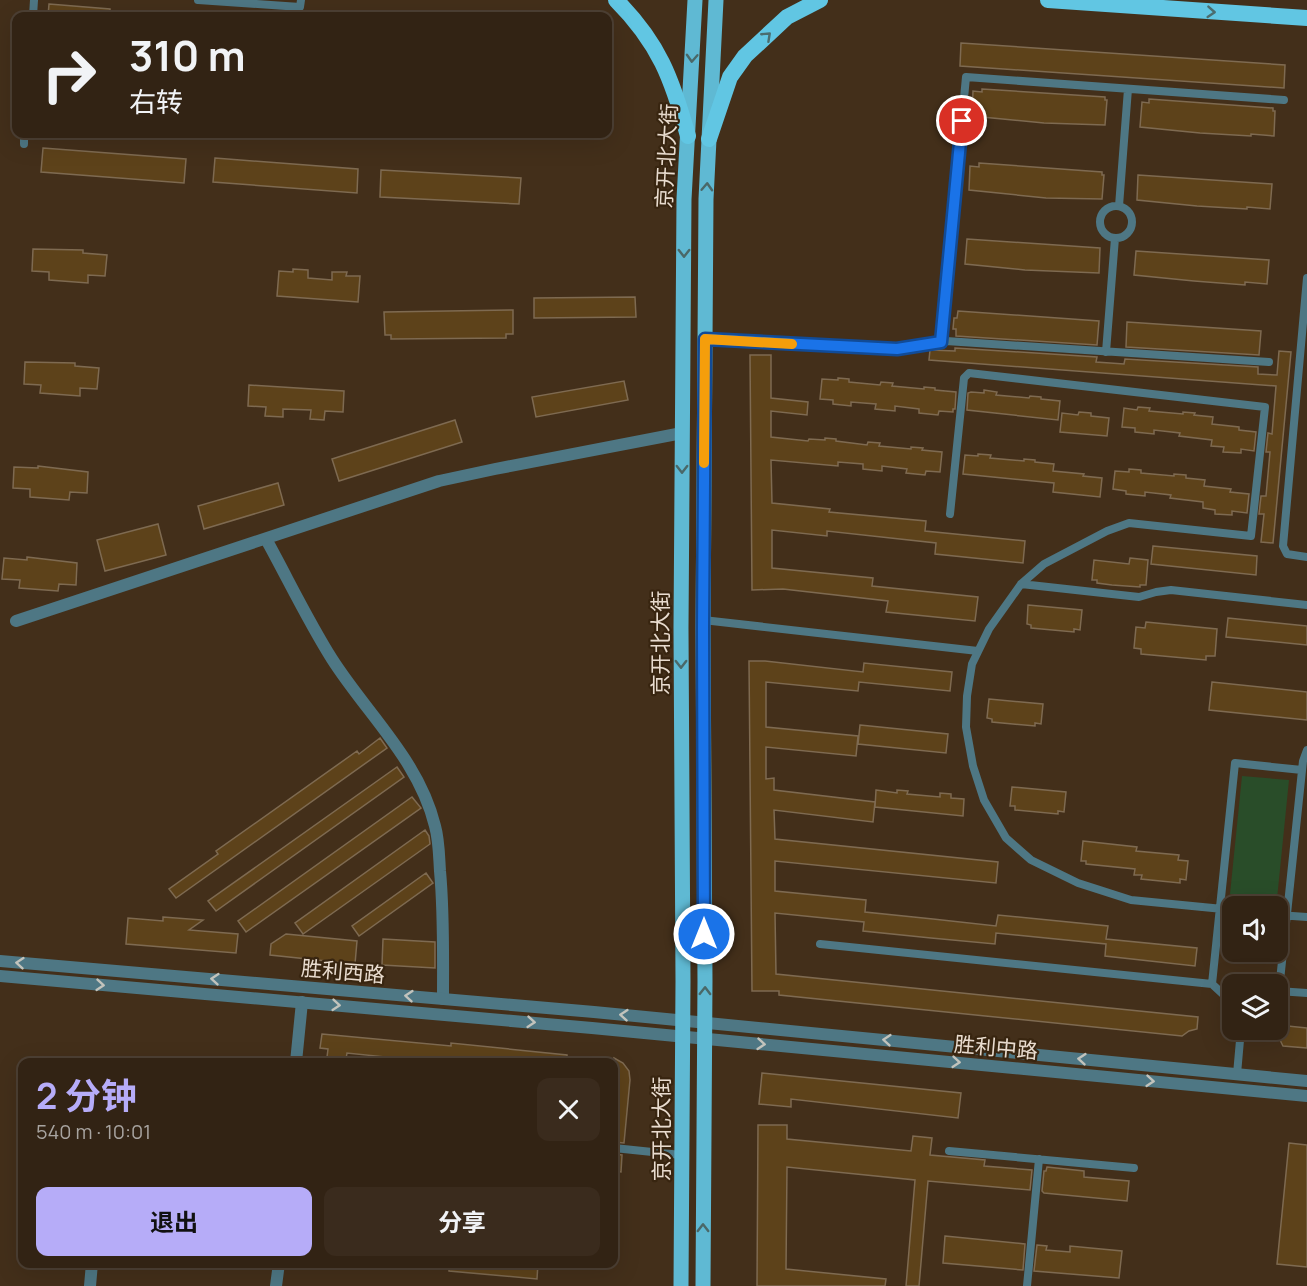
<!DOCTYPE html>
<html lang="zh">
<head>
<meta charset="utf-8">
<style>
  :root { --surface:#322314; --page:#3a2b1d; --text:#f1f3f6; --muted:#a8a4a0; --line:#4d4034; --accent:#b6acf8 }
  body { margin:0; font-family:Manrope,"Noto Sans SC",sans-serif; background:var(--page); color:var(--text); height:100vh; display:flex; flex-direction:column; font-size:22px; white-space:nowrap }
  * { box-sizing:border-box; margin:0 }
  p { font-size:20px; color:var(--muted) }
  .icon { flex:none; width:33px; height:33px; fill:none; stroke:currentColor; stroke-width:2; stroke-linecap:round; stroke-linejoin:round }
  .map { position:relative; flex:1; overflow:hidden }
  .side { position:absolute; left:18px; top:1058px; width:600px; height:210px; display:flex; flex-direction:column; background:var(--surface); border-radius:12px; box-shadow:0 6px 24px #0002,0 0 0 2px var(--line) }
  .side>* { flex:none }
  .banner { position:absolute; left:12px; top:12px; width:600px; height:126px; border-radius:12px; box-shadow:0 6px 24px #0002,0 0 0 2px var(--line); background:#322314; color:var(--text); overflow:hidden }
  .tools { position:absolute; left:1222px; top:896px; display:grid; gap:12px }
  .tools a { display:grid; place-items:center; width:66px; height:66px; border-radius:12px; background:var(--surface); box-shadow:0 6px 24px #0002,0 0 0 2px var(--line); font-size:30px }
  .pin { position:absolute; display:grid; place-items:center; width:51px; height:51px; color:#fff; margin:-26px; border:3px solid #fff; border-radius:50%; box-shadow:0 2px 6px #0007 }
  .me { position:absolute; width:66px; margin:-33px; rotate:0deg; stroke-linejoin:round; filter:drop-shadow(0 0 4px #0008) }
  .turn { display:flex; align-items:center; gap:21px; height:126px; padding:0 18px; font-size:27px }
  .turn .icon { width:78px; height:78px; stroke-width:2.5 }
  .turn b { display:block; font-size:42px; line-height:51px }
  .round { display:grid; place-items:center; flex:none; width:63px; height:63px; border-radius:12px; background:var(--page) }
  .head { display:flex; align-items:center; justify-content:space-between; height:102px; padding:0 18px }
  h1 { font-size:36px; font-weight:700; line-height:45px; color:var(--accent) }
  .button { display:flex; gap:12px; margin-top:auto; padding:12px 18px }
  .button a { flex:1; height:69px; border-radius:12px; background:var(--accent); color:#111; font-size:24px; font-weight:700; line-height:69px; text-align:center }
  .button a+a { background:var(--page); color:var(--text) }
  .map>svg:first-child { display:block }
</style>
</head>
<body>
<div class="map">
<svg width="1307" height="1286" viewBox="0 0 1307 1286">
  <rect width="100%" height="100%" fill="#432f1a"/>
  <path fill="#294d29" d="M1242,776L1289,780L1277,899L1230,894Z"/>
  <path fill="#5d421a" stroke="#7e6a51" stroke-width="1.5" d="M49,4L110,9V16H48Z
    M961,43L1285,65L1284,88L960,66Z
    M982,89L1105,97V100H1107L1105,125L1044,123L972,116L973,91L982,92Z
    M1149,99L1273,108V111H1275L1274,136L1251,134V136L1200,133L1140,127L1142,102L1149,103Z
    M43,148L186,159L184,183L41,172Z
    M215,158L358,169L357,193L213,182Z
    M979,163L1102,172V175H1104L1102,199L1046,198L969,190L970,166L979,167Z
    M381,170L521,178L519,204L380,197Z
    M1138,175L1272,184L1270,209L1247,207V209L1197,206L1137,200Z
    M967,239L1100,248L1099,273L1025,270L965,264Z
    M33,249L83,250V253L107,255L105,276L88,275V283L49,280V272L32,271Z
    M1136,251L1269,260L1267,284L1245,282V285L1194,281L1134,275Z
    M293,269L308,270V278L332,280V272H347L346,276H360L358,302L277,296L279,271L293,272Z
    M635,297L636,317L534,318V298Z
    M513,310V334H506V338L391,339V335H385L384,312Z
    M958,311L1099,321L1097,345L956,336V329H953L954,318H957Z
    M1127,322L1261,331L1259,355L1126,347Z
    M955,348L1097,357L1096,362L1124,364L1125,359L1258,367V374L1277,375L1279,351L1291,352L1273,543L1261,542L1264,514H1259L1261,496H1266L1270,452H1266L1268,433L1272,434L1276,386L929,360L930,350L955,351Z
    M750,355H771V398L808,402L807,415L771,411V437L808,441L809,439L825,440V438L836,439V441L867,445L868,442L880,443L879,446L911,449V447L923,448L922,450L942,452L940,472L926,471L925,475L906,473L907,469L882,466V471L863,469V464L838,462V466L771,460L772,503L830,509L829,512L926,521L925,531L1025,541L1023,563L935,554L936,543L827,531V536L772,530V568L873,578L872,586L978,597L975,621L886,612L888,601L783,589L752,590Z
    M25,362L75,363V366L99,368L97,389L80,388V396L40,393L41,385L24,384Z
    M838,378L849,379V382L880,385L881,382L893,383L892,386L924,389V387L935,388V390L956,392L955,409H953V412L939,411L938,415L919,413V409L895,406V411L875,409L876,404L851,402V406L833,404V400L820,399L822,379L838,380Z
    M624,381L628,400L536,417L532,397Z
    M249,385L344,391L343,412L325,411L324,420L310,419L311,410L283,409V417L265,416L266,407L248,406Z
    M984,390L997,392L996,395L1029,398L1030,396L1041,397V399L1060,401L1058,420L967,410L968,393L971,392L984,393Z
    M1138,407L1150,408L1149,411L1183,414V412L1195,413L1194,415L1213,417L1212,424L1239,427V430L1256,432L1254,451L1241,449V453L1223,452L1224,447L1211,446L1212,440L1179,436L1180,433L1154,430V434L1135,432V428L1122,427L1124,408L1137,410Z
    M1079,412L1091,413V416L1109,418L1107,436L1060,432L1062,413L1078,415Z
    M455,420L462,442L339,481L332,459Z
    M978,454L991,455L990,458L1024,461V459L1035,460V462L1054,464L1053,471L1084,474L1083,476L1102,478L1100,497L1053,492L1054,483L963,474L965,455L978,456Z
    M38,466L88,472L87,493L70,492L69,500L30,497V489L13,488L14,467L38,468Z
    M1129,469L1141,470V473L1174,476V474L1186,475V478L1205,480L1204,486L1231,489L1230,492L1249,494L1247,513L1232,511V515L1215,514V510L1203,508V502L1170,498L1171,495L1145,492V496L1126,494V491L1113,489L1115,471L1129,472Z
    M278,483L284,505L204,529L198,506Z
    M158,524L166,555L105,571L97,540Z
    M1153,546L1257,556L1256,575L1151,564Z
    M27,557L77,563L76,585L59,584L58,591L19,588L20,580L2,579L4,558L27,560Z
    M1130,558L1148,560L1146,585H1140V587L1112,585L1097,583V580H1092L1094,560L1129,564Z
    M1028,605L1082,610L1080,630L1074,629V632L1031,628V625L1027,624Z
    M1228,618L1307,626V645L1226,637Z
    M1146,622L1217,629L1215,656H1206V660L1141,654V649L1134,648L1136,627L1145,628Z
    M749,661H765L863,672L864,663L952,672L950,691L859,682L858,691L766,682V727L858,736L856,756L766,747V779L774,778V790L875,802L873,822L774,810L775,839L998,862L996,883L775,861V891L866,900L865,912L933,919L996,926L998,915L1108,926L1106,939L1197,948L1195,966L1105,956L1106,944L996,933L995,944L931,938L863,931L864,922L775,913L776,974L1198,1017L1197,1029L1189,1031L1182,1036L779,995V991H752Z
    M1212,682L1307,692V720L1209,710Z
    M989,699L1043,704L1041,724L1035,723V726L992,722V719L987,718Z
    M860,725L948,734L946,753L858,744Z
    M380,738L387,748L176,898L169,889L218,854L216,851L357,751L359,754Z
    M397,767L404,777L216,911L208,901Z
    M1012,787L1066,792L1064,812L1058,811V814L1015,810V806H1010Z
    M876,790L897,793V790L908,791L907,794L940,797V793L951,794V798L964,799L963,816L875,807Z
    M412,797L421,808L246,932L238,921Z
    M425,830L429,836L430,844L303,934L295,923Z
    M1083,841L1137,847L1136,851L1179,855L1178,860L1188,861L1186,880L1180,879V883L1141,879L1142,875H1134L1135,869L1086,864V861H1081Z
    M426,873L433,883L359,936L352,926Z
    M163,917L203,920L189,930L238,934L236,953L126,944L128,918L163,921Z
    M286,934L357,941L355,964L270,955L271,944Z
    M383,939L435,942V968L382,965Z
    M1278,1025L1307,1028V1048L1283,1046L1280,1040L1253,1031V1029H1278Z
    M322,1034L451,1046V1043L567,1055V1062H434L347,1053L346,1059L327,1057L328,1049L320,1048Z
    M614,1058L623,1063L629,1071L630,1080L624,1143L614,1142Z
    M762,1073L961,1093L958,1118L791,1099V1107L759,1104Z
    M758,1125H787V1139L911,1151L913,1136L932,1138L930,1155L985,1160L984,1166L1032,1170L1030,1190L928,1181L919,1286H906L915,1180L787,1167L786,1269L886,1279L885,1286H757Z
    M1289,1143L1307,1145V1267L1277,1264Z
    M614,1154L622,1155L621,1172L614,1171Z
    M1047,1167L1084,1171V1177L1129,1181L1127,1201L1044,1193L1042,1191L1044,1171H1046Z
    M945,1236L1025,1244L1023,1270L943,1263Z
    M1037,1245L1047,1246L1046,1250L1070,1252V1246L1122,1251L1119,1278L1034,1271Z
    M449,1263H538L537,1279L449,1271Z"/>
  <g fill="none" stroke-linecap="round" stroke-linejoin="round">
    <path stroke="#4e7784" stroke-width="8" d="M198,0L300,7L301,0
      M33,16L34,0
      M24,144V134
      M1100 222a16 16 0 1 1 32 0a16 16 0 1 1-32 0Z
      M1119,206L1128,89
      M1307,278L1283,546L1287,554L1307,557
      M705,339L897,349L946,341L1269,362
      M941,342L966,77L1284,100
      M1106,352L1115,238
      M950,514L964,378L969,373L1265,407L1251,536L1129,523L1107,531L1044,564L1021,584L989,629L972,664L967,696L966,727L973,766L984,800L1006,838L1031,860L1078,883L1131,900L1233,910
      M1021,584L1139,597L1156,592L1171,590L1307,605
      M703,620L978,651
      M1278,915L1307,917
      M820,944L1212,984L1225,996L1233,1000
      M1212,984L1235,763L1302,770
      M1279,990L1303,761L1307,750
      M1278,991L1307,993
      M1237,1074L1241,1029
      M614,1148L681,1155
      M949,1151L1134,1168
      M1027,1286L1039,1159"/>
    <path stroke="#4e7784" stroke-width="12" d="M266,539C288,579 308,621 332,659C367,714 419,760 435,826C439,840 439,856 440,871C444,914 443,956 443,999
      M16,621L439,481L495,469L682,433
      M296,1062L302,1002
      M90,1286L92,1263
      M276,1286L279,1263"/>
    <path stroke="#4e7784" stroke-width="12" d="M0,961L594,1012L1307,1081
      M0,976L592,1028L1307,1096"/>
    <path stroke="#5fb9d3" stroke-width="15" d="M681,1286L683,981L681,628L684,199L695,0
      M703,1286L705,981L703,628L706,199L716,0"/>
    <path stroke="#61c6e3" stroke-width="16" d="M616,0C659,43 672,79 688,136
      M1048,0L1307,18
      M709,139L730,77L745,56L787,17L820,0"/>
  </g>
  <defs><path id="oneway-chevron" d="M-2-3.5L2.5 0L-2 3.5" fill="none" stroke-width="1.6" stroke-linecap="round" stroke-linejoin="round" transform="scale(1.5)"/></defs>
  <g stroke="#4a6d6f">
    <use href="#oneway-chevron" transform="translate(1211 12) rotate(4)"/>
    <use href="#oneway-chevron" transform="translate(767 36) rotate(-43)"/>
  </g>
  <g stroke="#4a6868">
    <use href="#oneway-chevron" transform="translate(692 58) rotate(93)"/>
    <use href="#oneway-chevron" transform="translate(707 187) rotate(-87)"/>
    <use href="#oneway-chevron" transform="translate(684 253) rotate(90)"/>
    <use href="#oneway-chevron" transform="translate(682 469) rotate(90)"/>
    <use href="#oneway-chevron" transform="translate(681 664) rotate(90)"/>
    <use href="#oneway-chevron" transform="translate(705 991) rotate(-89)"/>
    <use href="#oneway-chevron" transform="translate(703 1228) rotate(-90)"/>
  </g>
  <g stroke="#c2c3bc">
    <use href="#oneway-chevron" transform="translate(20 963) rotate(-175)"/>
    <use href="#oneway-chevron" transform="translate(215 979) rotate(-175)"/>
    <use href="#oneway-chevron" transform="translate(100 985) rotate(5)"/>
    <use href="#oneway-chevron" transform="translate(409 996) rotate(-175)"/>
    <use href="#oneway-chevron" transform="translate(336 1005) rotate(5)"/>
    <use href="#oneway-chevron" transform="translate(624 1015) rotate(-175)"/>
    <use href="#oneway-chevron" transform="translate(531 1022) rotate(5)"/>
    <use href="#oneway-chevron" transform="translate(887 1040) rotate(-175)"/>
    <use href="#oneway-chevron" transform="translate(761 1044) rotate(5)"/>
    <use href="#oneway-chevron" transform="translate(1082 1059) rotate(-175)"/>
    <use href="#oneway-chevron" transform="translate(956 1062) rotate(5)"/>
    <use href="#oneway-chevron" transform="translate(1150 1081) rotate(5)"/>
  </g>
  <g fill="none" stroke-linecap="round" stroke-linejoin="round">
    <defs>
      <path id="route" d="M704,934L703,628L705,339L897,349L941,342L962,121"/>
    </defs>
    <use href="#route" stroke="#114b97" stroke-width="15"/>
    <use href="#route" stroke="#1a73e8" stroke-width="10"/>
    <path stroke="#f59e0b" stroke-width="10" d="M704,463L705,339L792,344"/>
  </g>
  <g text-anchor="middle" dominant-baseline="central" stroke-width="4.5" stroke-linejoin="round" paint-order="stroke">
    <g font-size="21" fill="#e9dccf" stroke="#382510">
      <text transform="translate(666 156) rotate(-87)">京开北大街</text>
      <text transform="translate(660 643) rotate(-90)">京开北大街</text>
      <text transform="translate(343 971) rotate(5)">胜利西路</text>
      <text transform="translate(996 1047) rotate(5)">胜利中路</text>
      <text transform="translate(661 1129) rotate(-90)">京开北大街</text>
    </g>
  </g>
</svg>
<div class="tools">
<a><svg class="icon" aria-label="sound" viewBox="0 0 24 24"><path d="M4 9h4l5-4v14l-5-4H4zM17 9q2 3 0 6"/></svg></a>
<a><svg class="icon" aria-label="layers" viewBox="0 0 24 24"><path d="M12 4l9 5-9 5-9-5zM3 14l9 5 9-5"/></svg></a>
</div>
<div class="pin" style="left:962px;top:121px;background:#d93025"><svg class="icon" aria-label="arrive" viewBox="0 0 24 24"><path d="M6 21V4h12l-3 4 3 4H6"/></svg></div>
<svg class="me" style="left:704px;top:934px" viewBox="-20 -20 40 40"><circle r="17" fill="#1a73e8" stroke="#fff" stroke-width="3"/><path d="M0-11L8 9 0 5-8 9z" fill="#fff"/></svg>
<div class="banner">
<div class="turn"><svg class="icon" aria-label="right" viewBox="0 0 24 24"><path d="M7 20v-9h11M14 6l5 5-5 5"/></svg><div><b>310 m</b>右转</div></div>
</div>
<section class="side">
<div class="head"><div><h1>2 分钟</h1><p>540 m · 10:01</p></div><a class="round"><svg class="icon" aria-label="close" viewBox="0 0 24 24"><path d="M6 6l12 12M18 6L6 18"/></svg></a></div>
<div class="button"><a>退出</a><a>分享</a></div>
</section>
</div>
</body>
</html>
